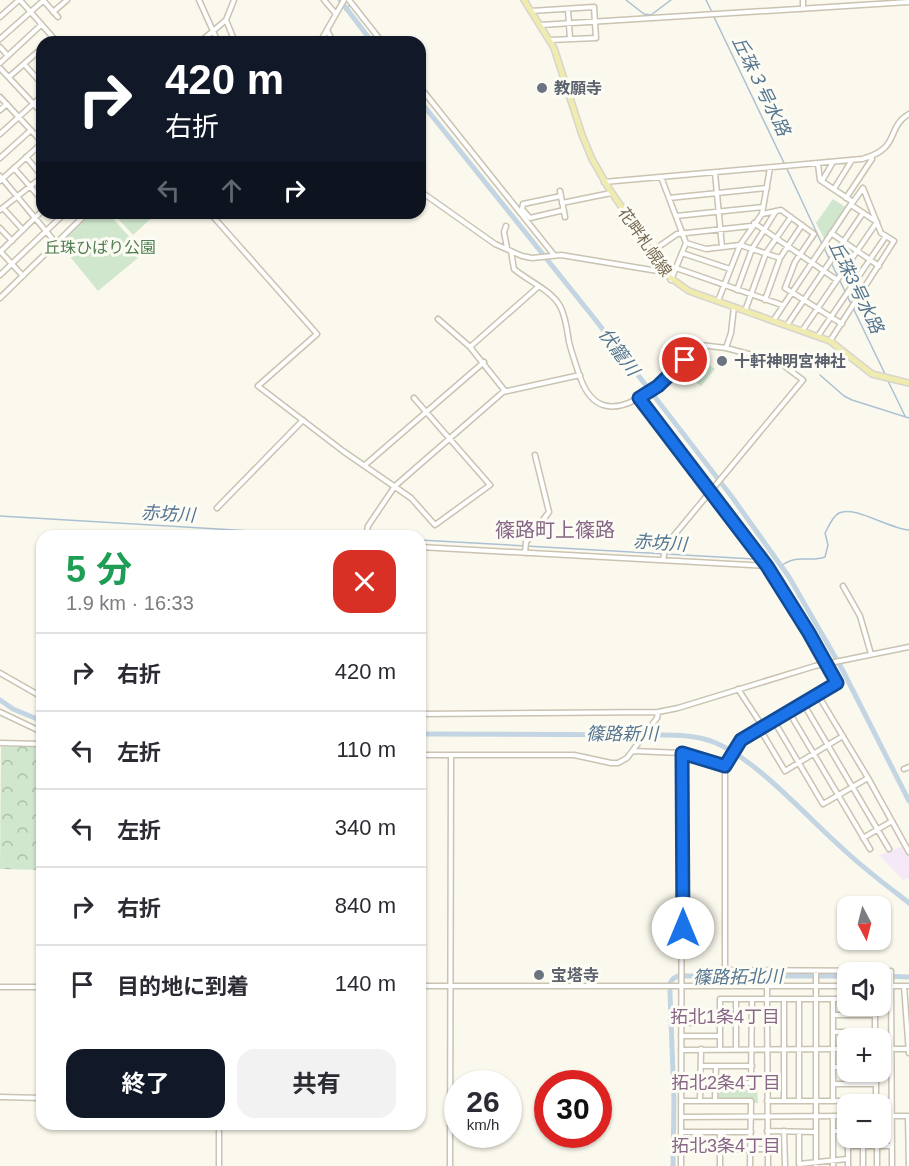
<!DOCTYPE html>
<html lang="ja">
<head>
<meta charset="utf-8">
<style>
  :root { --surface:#fff; --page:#f2f2f3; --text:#2b2b33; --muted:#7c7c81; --line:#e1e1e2; --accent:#111827 }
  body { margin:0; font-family:Helvetica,"Noto Sans JP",sans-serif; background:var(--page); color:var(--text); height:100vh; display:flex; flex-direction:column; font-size:22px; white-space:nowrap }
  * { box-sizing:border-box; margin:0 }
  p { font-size:20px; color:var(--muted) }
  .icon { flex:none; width:33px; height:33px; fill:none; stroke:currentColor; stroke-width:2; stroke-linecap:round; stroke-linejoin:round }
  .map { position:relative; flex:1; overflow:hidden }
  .details { position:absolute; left:36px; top:530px; width:390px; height:600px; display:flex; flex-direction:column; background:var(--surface); border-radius:18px; box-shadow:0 2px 4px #0004 }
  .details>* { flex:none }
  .top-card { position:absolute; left:36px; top:36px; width:390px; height:183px; border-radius:18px; box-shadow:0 2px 4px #0004; background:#111827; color:#fff; overflow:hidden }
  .needle { width:39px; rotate:173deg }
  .controls { position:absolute; left:837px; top:896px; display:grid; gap:12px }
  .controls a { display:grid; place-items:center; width:54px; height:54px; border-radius:12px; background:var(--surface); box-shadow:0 2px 4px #0004; font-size:30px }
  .speed { position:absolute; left:444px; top:1070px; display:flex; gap:12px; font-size:30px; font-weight:700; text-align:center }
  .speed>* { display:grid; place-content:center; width:78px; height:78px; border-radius:50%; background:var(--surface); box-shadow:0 2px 4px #0004; line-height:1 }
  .speed small { font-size:15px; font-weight:400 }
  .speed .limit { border:9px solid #d22; background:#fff; color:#111 }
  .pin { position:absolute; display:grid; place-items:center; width:51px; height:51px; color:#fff; margin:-26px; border:3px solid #fff; border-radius:50%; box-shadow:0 2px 6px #0007 }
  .me { position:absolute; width:66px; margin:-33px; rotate:0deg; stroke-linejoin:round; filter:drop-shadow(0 0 4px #0008) }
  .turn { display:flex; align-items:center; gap:21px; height:126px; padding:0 30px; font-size:27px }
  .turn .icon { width:78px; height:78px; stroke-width:2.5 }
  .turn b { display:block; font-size:42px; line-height:51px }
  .lanes { display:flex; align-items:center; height:57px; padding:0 30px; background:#0003; justify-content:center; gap:30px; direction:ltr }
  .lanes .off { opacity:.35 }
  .round { display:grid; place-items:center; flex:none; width:63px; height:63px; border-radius:18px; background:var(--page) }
  .headline { display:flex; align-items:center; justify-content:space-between; height:102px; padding:0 30px }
  h1 { font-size:36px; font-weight:700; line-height:45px; color:#1e9e55 }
  .cta { display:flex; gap:12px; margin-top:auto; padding:12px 30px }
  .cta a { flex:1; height:69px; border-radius:18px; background:var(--accent); color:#fff; font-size:24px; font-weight:700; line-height:69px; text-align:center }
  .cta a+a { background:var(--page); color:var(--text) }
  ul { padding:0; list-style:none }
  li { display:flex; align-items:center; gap:18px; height:78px; padding:0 30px; border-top:2px solid var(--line) }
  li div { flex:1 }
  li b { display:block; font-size:22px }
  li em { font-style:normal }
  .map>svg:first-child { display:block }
</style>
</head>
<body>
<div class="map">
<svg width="909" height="1166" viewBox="0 0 909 1166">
  <defs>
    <pattern id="forest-crowns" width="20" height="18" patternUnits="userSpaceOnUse" patternTransform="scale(1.5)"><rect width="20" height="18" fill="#d0e7cd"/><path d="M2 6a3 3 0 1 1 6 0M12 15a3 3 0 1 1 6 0" fill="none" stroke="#adbfa9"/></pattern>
  </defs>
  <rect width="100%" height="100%" fill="#fbf9ed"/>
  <path fill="#f6e9f7" d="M903,846L909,858V878L903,880L879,855Z"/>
  <path fill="url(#forest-crowns)" d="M1,747H42V870L0,869Z"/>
  <path fill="#d0e7cd" d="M833,199L847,208L825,240L816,223Z
    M90,213H108L144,253L98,291L59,243Z
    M113,213H155L156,214L133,235Z
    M694,354L715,369L701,386L679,369Z
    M718,1085H757L758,1103H753V1099H720V1097H717Z"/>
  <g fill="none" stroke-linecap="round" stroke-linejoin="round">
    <path stroke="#abc1d3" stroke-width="1.5" d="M626,0L644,14L651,15L671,0
      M706,0L712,12
      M345,10L349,6
      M714,17L785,165
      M787,169L822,244
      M824,248L886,376
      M820,375L844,396L852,400L909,418
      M888,381L905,416
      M0,516L334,536
      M420,540L754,559L756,561
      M781,566C799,553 808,563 825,557L828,545L825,533C829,526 832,517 839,513C854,505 889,529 909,530"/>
    <path stroke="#c3d5e3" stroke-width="5" d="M340,0L372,42
      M420,101L594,318L732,497L789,577L841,667L909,801
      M0,700L13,709L42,721
      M420,734L666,735C683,735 700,736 716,743C758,761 807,817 842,848C863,868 886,885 909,903
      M880,976L909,977
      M673,1166L674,1100L670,993C670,984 669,979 679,976H848"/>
    <defs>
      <path id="minor" d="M20,0L57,42
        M43,0L58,17
        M199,0L218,42
        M324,0L336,14
        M349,0L382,42
        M568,9L570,39
        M803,9V0
        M531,11L594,7L596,38L550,40
        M53,12L67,0
        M0,17L19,0
        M226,20L234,0
        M541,25L909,2
        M327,30L333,42
        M0,39L44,0
        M48,42L53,38
        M200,42L226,20L235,42
        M320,42L344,0
        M0,47L8,56
        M0,63L41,25
        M24,64L42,84
        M0,68L42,113
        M9,77L42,48
        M420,87L554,255
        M0,97L42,142
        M0,110L7,104
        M0,134L42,96
        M26,157L42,176
        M0,158L31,130
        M818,164L820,180L853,202L863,188L881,233L894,241L830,341
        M14,168L42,200
        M715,173L722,247
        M0,176L56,243
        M661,177L686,243L671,280
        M0,181L42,143
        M822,181L833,162
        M604,182L862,159C902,148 885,128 909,114
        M834,189L852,160
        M420,191L495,244L522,256L532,258L561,255L664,272
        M560,191L565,217
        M561,196L523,204L522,209L530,218L564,210
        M669,198L767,188
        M846,198L872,159L871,157
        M562,203L611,193
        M3,208L23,230
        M0,210L42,177
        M210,213L317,334L258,386L343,451L411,498L435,525L490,485L414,398
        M762,214L781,210L814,234L795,262L785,288L842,324
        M676,216L763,207
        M754,223L837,280
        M506,226L504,232L507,248
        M0,228L12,241
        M831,233L879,266
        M686,243L706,249L740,245L780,258
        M0,251L23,276
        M511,251L514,269C528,281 551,290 560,306C566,317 567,330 569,342C572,354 576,365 580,377C605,448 673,372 700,345L726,348L731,333L734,307
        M0,252L42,211
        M651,252L677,234L751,226
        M682,253L730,269
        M676,268L782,305
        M0,275L65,213
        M737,290L752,249L776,211
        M0,298L87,213
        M765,300L780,258L802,225
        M718,301L740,245L762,214L770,168
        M745,311L766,253L791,217
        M438,319L470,347L538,287
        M773,321L851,204
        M787,325L863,213
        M802,331L877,222L851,205
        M818,336L886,236
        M470,347L505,391
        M639,398L767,566L809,633L837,683L741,740L725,766V986
        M365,465L484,362
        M217,508L303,420
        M366,536L368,526L395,486L503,392L580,375
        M420,547L767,566
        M525,553L526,542L549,512L535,455
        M663,560L666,545L803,380L779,362L726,348
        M843,586L860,616L871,654
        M0,673L42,697
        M738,689L763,727
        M818,695L868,778L909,852
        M803,703L889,849
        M0,712L42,732
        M789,712L870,849
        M420,714L658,712L678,708L815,666L909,647
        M774,721L823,804L868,778
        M760,729L785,771L843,736
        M0,743L42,744
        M633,751L682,753L725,766
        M420,755H574L611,763H618L627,758L657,718L658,712
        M904,769L909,767
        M863,838L892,821
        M725,970L891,971L892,1166
        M816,971V1166
        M420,986H848
        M767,986L768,1166
        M880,986H909
        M904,986L909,1053
        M0,987H42
        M784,999V1101
        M833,999V1101
        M880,999H891
        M875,1005V1038
        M833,1015H875
        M681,1023L720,1022
        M833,1032H875
        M681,1036H720
        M720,1049V999H848
        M736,1049V999
        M880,1049H909
        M681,1050L848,1049
        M701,1066H752
        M833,1067H848
        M876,1071V1101
        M715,1083H751L752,999
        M833,1084H876
        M0,1097L42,1098
        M681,1101H751L750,1166
        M700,1101L701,1049
        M715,1101L716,1066
        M767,1101H891
        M799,1101V999
        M833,1116V1166
        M880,1116H908
        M908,1116L909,1166
        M681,1117L848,1116
        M219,1124V1166
        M767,1131L815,1132
        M784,1131L785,1166
        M833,1131H848
        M681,1132H751
        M720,1132V1166
        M799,1132V1164L847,1159
        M880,1132H891
        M848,1137V1166
        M847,1146H891
        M863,1146V1166
        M877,1146V1166
        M682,1150L768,1149
        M450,1166L451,755
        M681,1166L682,753"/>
      <path id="major" d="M524,0L554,48L582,135L592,159L608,187L668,276L689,291L830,341L872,374L909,383"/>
    </defs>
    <use href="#minor" stroke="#cac3b1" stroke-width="7"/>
    <use href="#major" stroke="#d8d5cf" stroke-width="8"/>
    <use href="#minor" stroke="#fff" stroke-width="4"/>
    <use href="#major" stroke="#f0ebaf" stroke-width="5"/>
  </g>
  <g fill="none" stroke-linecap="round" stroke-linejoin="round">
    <defs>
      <path id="route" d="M683,928L682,753L725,766L741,740L837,683L809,633L767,566L639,398L658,386L685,360"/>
    </defs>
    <use href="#route" stroke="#114b97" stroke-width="15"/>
    <use href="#route" stroke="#1a73e8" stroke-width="10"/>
  </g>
  <g fill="#6b7280" stroke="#fdfcf4" stroke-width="2">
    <circle cx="542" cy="88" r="6"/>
    <circle cx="722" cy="361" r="6"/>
    <circle cx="539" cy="975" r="6"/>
  </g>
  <g text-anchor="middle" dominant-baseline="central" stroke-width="6" stroke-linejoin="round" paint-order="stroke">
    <g font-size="16" font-weight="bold" fill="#5b616d" stroke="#fdfcf4" text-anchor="start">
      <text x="554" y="88">教願寺</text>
      <text x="734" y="361">十軒神明宮神社</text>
      <text x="551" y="975">宝塔寺</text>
    </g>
    <g font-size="16" fill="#746852" stroke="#fdfcf4">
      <text transform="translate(645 242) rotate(55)">花畔札幌線</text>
    </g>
    <g font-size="16" fill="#4f7d4f" stroke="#fdfcf4">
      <text x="100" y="247">丘珠ひばり公園</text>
    </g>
    <g font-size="18" font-style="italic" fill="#557691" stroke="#fdfcf4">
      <text transform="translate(761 86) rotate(64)">丘珠３号水路</text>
      <text transform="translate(856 287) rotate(64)">丘珠3号水路</text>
      <text transform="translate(619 352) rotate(53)">伏籠川</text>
      <text transform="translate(168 514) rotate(3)">赤坊川</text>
      <text transform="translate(660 543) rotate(4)">赤坊川</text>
      <text x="622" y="734">篠路新川</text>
      <text transform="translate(738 977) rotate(-1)">篠路拓北川</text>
    </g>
    <g font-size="18" fill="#876688" stroke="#fdfcf4">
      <text x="725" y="1017">拓北1条4丁目</text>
      <text x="726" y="1083">拓北2条4丁目</text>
      <text x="726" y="1146">拓北3条4丁目</text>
    </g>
    <g font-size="20" fill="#876688" stroke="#fdfcf4">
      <text x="555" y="530">篠路町上篠路</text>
    </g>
  </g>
</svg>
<div class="controls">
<a><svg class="needle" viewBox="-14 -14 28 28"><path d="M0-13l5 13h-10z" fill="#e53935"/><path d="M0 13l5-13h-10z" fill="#7c7c81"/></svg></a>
<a><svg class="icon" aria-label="sound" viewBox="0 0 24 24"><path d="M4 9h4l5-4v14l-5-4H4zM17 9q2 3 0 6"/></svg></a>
<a>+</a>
<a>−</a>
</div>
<div class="speed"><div>26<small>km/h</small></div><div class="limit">30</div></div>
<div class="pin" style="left:685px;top:360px;background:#d93025"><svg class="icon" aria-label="arrive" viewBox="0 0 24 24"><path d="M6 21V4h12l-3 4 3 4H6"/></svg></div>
<svg class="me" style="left:683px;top:928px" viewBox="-20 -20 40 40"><circle r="19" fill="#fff"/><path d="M0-13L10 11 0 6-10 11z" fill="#1a73e8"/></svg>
<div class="top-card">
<div class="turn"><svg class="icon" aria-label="right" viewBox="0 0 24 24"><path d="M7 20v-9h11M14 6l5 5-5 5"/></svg><div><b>420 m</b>右折</div></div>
<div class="lanes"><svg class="icon off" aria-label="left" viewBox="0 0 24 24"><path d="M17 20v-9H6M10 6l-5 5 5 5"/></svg><svg class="icon off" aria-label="ahead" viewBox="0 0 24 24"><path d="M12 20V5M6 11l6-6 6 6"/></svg><svg class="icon" aria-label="right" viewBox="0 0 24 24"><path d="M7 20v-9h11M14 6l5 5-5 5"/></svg></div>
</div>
<section class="details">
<div class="headline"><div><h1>5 分</h1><p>1.9 km · 16:33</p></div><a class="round" style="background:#d93025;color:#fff"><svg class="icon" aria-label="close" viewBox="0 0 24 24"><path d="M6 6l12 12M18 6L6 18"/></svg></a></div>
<ul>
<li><svg class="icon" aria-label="right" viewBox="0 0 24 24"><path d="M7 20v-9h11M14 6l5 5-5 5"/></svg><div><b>右折</b></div><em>420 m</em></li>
<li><svg class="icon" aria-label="left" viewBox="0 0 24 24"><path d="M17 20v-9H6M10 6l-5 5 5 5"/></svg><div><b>左折</b></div><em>110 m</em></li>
<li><svg class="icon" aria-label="left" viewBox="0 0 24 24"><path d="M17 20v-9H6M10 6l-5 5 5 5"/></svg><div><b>左折</b></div><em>340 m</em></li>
<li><svg class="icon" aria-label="right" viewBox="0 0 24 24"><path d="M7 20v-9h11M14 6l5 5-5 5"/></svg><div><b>右折</b></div><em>840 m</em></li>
<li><svg class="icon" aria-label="arrive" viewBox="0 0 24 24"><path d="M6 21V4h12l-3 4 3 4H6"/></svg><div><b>目的地に到着</b></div><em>140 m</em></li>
</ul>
<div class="cta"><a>終了</a><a>共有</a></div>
</section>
</div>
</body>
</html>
